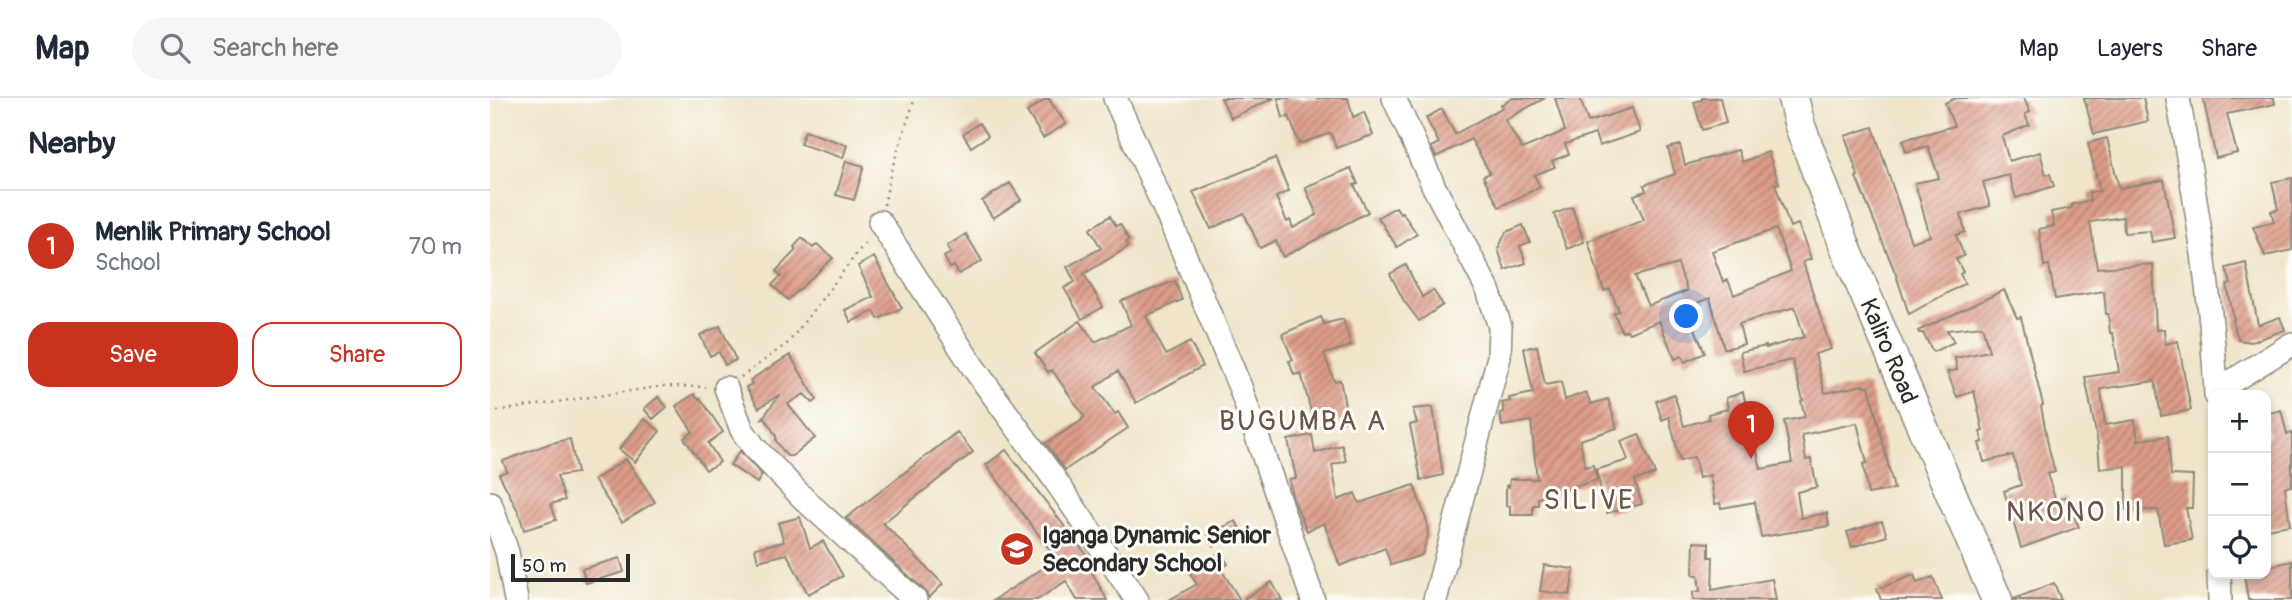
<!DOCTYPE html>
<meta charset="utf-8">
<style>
body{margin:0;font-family:Pangolin,sans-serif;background:#f6f6f7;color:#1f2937}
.controls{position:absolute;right:21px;bottom:21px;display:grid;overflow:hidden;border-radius:14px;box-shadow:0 4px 10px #0003}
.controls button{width:63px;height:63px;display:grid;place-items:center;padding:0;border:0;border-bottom:2px solid #e0e1e3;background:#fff;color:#1f2937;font:35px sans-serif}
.scale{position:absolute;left:21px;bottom:18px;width:119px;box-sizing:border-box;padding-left:7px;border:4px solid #2b2b2b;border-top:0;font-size:19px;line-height:24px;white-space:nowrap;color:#2b2b2b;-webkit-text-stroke:5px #fdfcf7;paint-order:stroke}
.you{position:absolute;left:1197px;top:219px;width:24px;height:24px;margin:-18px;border:5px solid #fff;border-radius:50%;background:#1a73e8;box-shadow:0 0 0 10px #1a73e833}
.badge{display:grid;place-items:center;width:46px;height:46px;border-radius:50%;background:#c8321e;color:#fff;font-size:23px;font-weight:700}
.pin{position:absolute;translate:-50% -58px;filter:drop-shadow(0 2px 4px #0008)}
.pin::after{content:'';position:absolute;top:37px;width:24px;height:21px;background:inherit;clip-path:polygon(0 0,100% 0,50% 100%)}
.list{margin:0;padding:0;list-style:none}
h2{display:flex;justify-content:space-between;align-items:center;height:91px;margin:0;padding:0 28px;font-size:30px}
h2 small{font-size:23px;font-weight:400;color:#747a83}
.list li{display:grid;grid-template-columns:46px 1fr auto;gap:21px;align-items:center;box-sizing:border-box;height:112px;padding:0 28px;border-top:2px solid #e0e1e3}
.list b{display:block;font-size:26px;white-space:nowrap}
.list p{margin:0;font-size:23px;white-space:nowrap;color:#747a83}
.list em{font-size:23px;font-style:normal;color:#747a83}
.actions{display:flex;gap:14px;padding:21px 28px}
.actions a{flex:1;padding:16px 0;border:2px solid #c8321e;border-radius:21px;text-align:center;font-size:24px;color:#c8321e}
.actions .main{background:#c8321e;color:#fff}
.icon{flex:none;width:38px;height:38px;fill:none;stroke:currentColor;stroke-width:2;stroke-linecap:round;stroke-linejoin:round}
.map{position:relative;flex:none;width:1802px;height:502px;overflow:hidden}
header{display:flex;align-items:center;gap:42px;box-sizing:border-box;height:98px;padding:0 35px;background:#fff;border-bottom:2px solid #e0e1e3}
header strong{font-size:33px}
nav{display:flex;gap:38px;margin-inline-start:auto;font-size:24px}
.search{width:490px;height:63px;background:#f6f6f7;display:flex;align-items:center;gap:18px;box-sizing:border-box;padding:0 24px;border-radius:38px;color:#747a83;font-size:26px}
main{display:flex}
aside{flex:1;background:#fff}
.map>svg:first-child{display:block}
</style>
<header>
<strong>Map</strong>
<div class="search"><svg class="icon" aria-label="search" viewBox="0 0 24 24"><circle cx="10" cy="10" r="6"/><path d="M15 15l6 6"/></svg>Search here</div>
<nav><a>Map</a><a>Layers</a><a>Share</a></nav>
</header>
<main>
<aside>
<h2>Nearby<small></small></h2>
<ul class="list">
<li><span class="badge">1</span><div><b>Menlik Primary School</b><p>School</p></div><em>70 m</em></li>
</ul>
<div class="actions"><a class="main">Save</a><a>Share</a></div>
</aside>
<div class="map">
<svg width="1802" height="502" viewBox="0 0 1802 502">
<defs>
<pattern id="building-hatch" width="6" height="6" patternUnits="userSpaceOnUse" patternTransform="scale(1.75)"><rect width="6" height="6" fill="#dd9c89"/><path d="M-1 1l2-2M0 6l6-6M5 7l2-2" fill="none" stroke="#b37f70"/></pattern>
</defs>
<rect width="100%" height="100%" fill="#fdfcf7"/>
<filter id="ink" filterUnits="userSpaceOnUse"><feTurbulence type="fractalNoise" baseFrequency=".0143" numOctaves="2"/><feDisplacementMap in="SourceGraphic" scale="14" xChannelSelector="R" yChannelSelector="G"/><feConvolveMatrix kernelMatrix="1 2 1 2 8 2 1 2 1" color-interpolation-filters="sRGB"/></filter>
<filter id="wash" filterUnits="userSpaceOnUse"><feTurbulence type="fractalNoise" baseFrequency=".00686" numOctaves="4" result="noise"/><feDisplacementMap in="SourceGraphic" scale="28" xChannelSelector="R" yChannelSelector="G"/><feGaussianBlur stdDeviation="1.57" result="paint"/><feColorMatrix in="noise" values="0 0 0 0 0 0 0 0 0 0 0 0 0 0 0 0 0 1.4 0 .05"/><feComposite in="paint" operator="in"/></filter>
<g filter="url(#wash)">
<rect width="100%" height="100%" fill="#f0e5ca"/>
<g id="blocks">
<path fill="url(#building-hatch)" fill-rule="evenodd" d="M558 0 576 26 553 40 537 14Z
M731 0H784L741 20Z
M788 0H858L863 19 874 14 883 37 846 50 841 35 809 46 799 18 793 20Z
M1023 0H1055L1015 22 1032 51 1075 33 1065 0H1090L1098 24 1142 10 1150 34 1109 48 1105 36 1075 46 1079 56 1062 63 1065 69 1044 77 1050 89 1009 109 993 78 1000 75 981 41 946 59 941 49 949 45 936 20 952 11 965 36 1013 9 1011 7Z
M1212 0H1230L1236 25 1212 32 1204 4 1212 2Z
M1466 0H1534L1540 14 1535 16 1539 27 1512 38 1519 63 1550 54 1556 77 1560 76 1564 88 1526 100 1519 77 1493 84 1500 108 1471 116 1475 134 1466 137 1474 158 1466 161 1473 174 1470 176 1475 185 1419 216 1405 174 1366 79 1368 78 1355 38 1383 29 1421 144 1440 138 1425 85 1449 80 1438 48 1416 54 1413 42 1464 28 1455 5Z
M1594 0H1653L1658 23 1604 36Z
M1713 0H1784L1785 6 1737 16 1747 55 1726 60Z
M489 25 498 38 481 49 473 36Z
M315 33 357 47 353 60 310 46Z
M1617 40 1629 90 1674 82 1685 140 1662 144 1660 133 1634 135 1633 119 1600 124 1607 170 1663 166 1666 232 1674 231 1675 246 1688 243 1701 312 1671 318 1665 283 1611 291 1615 327 1645 322 1648 342 1678 338 1681 377 1703 378 1702 410H1696L1702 442 1674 446 1668 412H1636V368L1610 371 1608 346 1595 279 1629 274 1623 235H1620L1618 216H1616L1614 193 1565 201 1559 167 1554 168 1549 131 1564 128 1561 114 1582 110V106L1600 103 1599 94 1610 93 1598 45Z
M1190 47 1195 67 1248 52 1252 64 1278 54 1289 85 1285 86 1300 129 1308 126 1321 161 1313 164 1341 251 1325 256 1335 295 1374 287V288H1379L1404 391 1378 396 1373 366 1377 365 1367 325 1312 337 1316 362 1321 361 1327 389 1307 394 1311 420 1337 415 1339 428 1271 439 1265 404 1231 410 1230 405 1225 406 1220 377 1209 380 1204 359 1190 363 1179 319 1172 322 1166 303 1184 296 1194 328 1219 321 1218 316 1238 311 1236 300 1253 294 1271 371 1302 365 1294 323 1315 319 1311 303 1313 302 1302 262 1254 273 1250 254 1276 248V250L1314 239 1305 209 1249 226 1254 246 1239 250H1234L1220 200 1196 209 1215 255 1195 264 1192 258 1185 261 1169 223 1139 235 1137 232 1132 234 1124 215 1129 213 1120 191 1114 193 1098 143 1154 122 1144 97 1156 93 1154 87 1185 76 1178 50ZM1286 131 1301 173 1244 197 1238 182 1233 184 1222 153ZM1188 166 1197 193 1158 208 1145 178Z
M785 60 799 93 786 99 797 124 800 122 803 130 827 117 815 89 861 70 868 86 864 87 878 114 793 159 786 143 770 150 754 115 721 131 703 94Z
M356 63 374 68 364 102 346 97Z
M1802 80V152L1775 158 1763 129 1784 124 1781 113 1788 111 1782 84Z
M520 85 531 102 503 120 492 103Z
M906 109 910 115 912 114 927 136 907 149 888 119Z
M1082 109 1094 144 1077 151 1064 116Z
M620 118 626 128 630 126 639 142 636 144 638 149 594 176 613 209 592 221 574 190 585 184 577 169 611 150 600 131Z
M1033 127 1040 144 1030 148 1036 165 1015 172 1008 151 1016 134Z
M476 136 492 163 469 176 464 168 460 170 454 159 461 155 457 148Z
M312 140 323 150 327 146 343 160 298 202 282 187 291 178 286 173 306 152 304 149Z
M384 159 412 210 388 221 384 213 361 224 355 212 383 199 368 168Z
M1756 165 1768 227 1790 219 1795 232 1761 244 1749 242 1742 223 1744 222 1737 187 1741 186 1736 170Z
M916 167 932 199 943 192 953 207 929 223 914 203 900 176Z
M685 183 692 202 656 218 676 257 700 244 713 268 646 305 628 273 605 289 625 316 628 314 638 330 575 372 556 345 591 323 594 318 562 272 558 274 545 255 590 223 605 244 641 227 631 203Z
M1514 192 1527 220 1531 219 1553 307 1551 308 1559 351 1565 374 1557 376 1566 403 1576 399 1589 429 1531 450 1514 393 1531 387 1523 357 1494 364 1489 345 1493 344 1490 334 1493 333 1484 293 1467 299 1457 274 1467 272 1465 260 1499 253 1492 228 1457 232 1464 244 1443 254 1433 235H1429L1428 233Z
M831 219 834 226 853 221 861 248 834 256 844 283 850 282 858 322 825 329 811 275 804 277 799 263 803 262 792 236Z
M230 228 246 262 235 267 229 254 220 258 210 237Z
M1047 248 1055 287 1071 284 1075 302 1096 294 1101 306 1118 301 1127 330 1090 342 1095 369 1103 367 1107 382 1048 400V407H1043V417H1020V408H1016V388L1019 389 1020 381H1047L1041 323 1012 328 1010 315 1014 314 1012 305 1020 303 1019 300 1043 295 1034 250Z
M300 257 327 302 323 305 314 296 298 306 325 340 302 358H297L286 343V338L275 320 272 321 290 296 269 310 256 289 262 286 260 282Z
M204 296 208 301 210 300 233 334 218 345 230 364 216 372 194 340 203 334 186 308Z
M168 299 177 309 163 321 154 311Z
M943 309 953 377 931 382 920 327 927 325 923 311Z
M1791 312 1797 336 1802 335V388L1795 389 1800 427 1776 431V340L1779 339 1776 316Z
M154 321 170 333 145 364 129 351Z
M467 334 483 354 393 425 453 486 439 500 434 492 356 420Z
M1149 336 1165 376 1145 382 1152 406 1117 415 1106 372 1138 362 1131 343Z
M822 337 825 355 852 347 856 363 842 367 848 402 865 395 869 405 924 387 937 424 938 437 932 457 901 467 895 450 850 468 834 425 817 433 802 398 799 381 806 380 798 342Z
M80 341 87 375 67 378 75 402 61 406 66 422 34 432 29 415 9 376 17 373 13 363 61 345Z
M516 352 602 464 598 467 617 502H587L576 483 547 502H504L567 461 496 367Z
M250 353 272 377 267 385 240 367Z
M136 361 165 404 132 424 104 382Z
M310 419 320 450 333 443 353 478 318 496 297 456 268 463 265 450 294 444 288 425Z
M746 423 751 434 724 448 718 436Z
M1392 423 1397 438 1362 449 1357 434Z
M1204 444 1219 445V459H1223L1222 492 1282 481 1286 502H1203V494L1210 493 1208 477H1203Z
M731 455 738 466 731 471 750 502H679L707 486 700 476Z
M130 460 134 474 96 485 92 471Z
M1802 463V502H1758L1754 476H1776V469Z
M1054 467 1084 471 1080 497 1050 493Z
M1424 477 1427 485 1443 479 1452 502H1391L1387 491Z
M782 484 792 502H752Z
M1564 485 1571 502H1524V501Z"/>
</g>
</g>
<g filter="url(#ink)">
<use href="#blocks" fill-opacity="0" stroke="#8e887a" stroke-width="2"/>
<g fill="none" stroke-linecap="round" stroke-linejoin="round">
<g stroke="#8e887a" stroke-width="26">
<path id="minor" d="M625 0 682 127 750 289 823 502
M904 0 944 89 998 192 1010 229 1009 259 945 502
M1688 0C1705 98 1722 198 1726 297
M390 124 483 269 563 379 647 502
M236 290 252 332 264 349 316 403 425 502
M1726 293 1802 246
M0 405 17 454 26 502
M1729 476 1730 502"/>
</g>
<g stroke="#8e887a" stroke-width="33">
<path id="major" d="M1303 0 1310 28 1358 156 1507 502"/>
</g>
<path stroke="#8e887a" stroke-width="2.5" stroke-dasharray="2 5" stroke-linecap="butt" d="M394 107 401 73 425 0
M251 279 298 245 378 141
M0 314 174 288 216 289"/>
<use href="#minor" stroke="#fff" stroke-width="23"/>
<use href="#major" stroke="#fff" stroke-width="30"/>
</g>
</g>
<defs>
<g id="school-disc" transform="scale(1.75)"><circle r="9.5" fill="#c8321e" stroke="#fdfcf7"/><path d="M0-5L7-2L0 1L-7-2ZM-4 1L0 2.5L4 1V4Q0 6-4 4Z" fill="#fff"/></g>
</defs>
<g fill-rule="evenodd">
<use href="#school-disc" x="527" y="451"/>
</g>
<g text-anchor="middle" stroke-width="6" stroke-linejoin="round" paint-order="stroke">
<g font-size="24" fill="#2b2b2b" stroke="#fdfcf7">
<text transform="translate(1399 253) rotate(67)" y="8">Kaliro Road</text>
</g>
<g font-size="24" font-weight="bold" fill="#2b2b2b" stroke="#fdfcf7" text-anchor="start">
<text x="552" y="445">Iganga Dynamic Senior<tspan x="552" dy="28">Secondary School</tspan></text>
</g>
<g font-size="28" letter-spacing="2" fill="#69534c" stroke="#fdfcf7">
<text x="813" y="332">BUGUMBA A</text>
<text x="1099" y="411">SILIVE</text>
<text x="1585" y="423">NKONO III</text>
</g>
</g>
</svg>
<div class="controls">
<button>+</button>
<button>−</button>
<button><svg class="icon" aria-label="locate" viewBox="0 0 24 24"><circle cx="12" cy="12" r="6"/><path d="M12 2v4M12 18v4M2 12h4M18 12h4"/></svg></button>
</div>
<div class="scale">50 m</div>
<div class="you"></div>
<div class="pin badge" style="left:1261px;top:361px">1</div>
</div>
</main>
